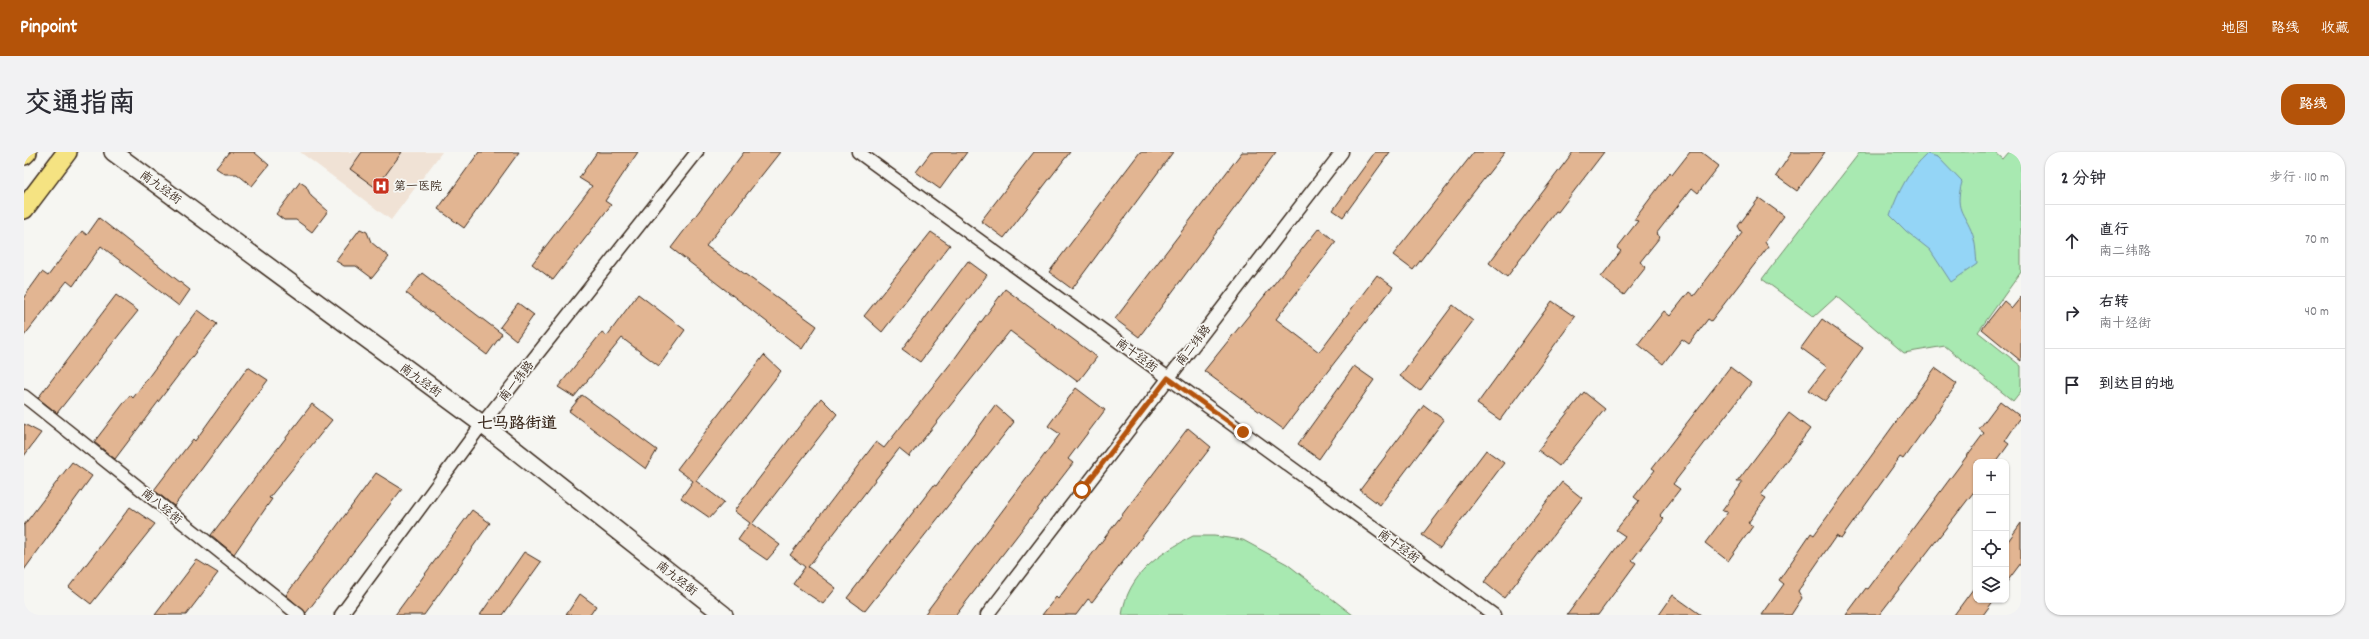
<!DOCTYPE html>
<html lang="zh">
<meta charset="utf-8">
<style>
body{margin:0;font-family:Dekko,"LXGW WenKai TC",sans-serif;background:#f2f2f3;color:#2b2b33}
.controls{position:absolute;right:12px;bottom:12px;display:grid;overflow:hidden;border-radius:8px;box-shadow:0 1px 3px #0004}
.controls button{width:36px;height:36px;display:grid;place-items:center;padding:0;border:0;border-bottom:1px solid #e1e1e2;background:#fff;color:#2b2b33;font:20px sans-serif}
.stop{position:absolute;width:12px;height:12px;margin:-9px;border:3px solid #b45309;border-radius:50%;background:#fff}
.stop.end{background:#b45309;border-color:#fff;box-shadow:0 1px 4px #0008}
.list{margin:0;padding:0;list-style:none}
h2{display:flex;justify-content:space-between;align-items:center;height:52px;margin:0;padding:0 16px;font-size:17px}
h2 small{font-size:13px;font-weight:400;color:#7c7c81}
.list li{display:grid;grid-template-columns:26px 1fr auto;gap:12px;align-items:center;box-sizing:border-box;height:72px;padding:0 16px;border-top:1px solid #e1e1e2}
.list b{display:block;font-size:15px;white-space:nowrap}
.list p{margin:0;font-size:13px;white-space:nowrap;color:#7c7c81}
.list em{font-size:13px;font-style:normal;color:#7c7c81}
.icon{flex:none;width:22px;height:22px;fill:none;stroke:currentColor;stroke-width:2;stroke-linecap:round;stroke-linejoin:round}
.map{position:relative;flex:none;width:1997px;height:463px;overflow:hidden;border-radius:16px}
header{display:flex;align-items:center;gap:24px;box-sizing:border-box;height:56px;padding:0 20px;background:#b45309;color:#fff}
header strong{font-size:19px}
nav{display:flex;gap:22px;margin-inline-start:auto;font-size:14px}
.intro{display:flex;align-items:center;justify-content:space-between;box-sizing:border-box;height:96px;padding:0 24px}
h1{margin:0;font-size:28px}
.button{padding:10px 18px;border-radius:16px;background:#b45309;color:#fff;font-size:14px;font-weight:700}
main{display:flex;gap:24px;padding:0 24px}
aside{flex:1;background:#fff;border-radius:16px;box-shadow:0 1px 3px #0004}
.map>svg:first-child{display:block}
</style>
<header>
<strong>Pinpoint</strong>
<nav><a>地图</a><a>路线</a><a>收藏</a></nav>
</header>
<div class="intro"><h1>交通指南</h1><a class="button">路线</a></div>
<main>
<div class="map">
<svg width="1997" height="463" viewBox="0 0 1997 463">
<rect width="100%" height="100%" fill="#f6f6f2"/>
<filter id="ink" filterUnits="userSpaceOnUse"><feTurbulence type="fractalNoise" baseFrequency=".025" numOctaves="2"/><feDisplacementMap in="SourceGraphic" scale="8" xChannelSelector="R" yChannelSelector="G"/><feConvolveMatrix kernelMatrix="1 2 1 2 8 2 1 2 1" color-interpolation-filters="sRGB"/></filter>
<g filter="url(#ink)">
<path fill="#f0e2d5" d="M276 0H418L367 68Z"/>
<path fill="#a8e9b1" stroke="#728a68" d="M1836 0H1971L1979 7 1985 0H1997V120L1954 180 1997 214V239L1989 249 1921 194 1880 201 1813 144 1790 165 1738 127Z
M1169 384H1190L1219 388 1263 412 1329 463H1098C1104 422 1135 402 1169 384Z"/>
<path fill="#94d5f6" stroke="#7091a0" d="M1903 2 1914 5 1938 30C1929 62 1943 61 1950 87 1952 95 1952 104 1953 112L1927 130 1906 98 1882 79 1866 63C1874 40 1885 18 1903 2Z"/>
<path fill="#e2b592" stroke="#3b2a1e" d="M205 0H230L245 13 228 34 213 22H201L192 16Z
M338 0H378L352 36 326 17Z
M455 0H495L440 76 414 57Z
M573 0H614L581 49 587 53 529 128 508 112 568 34 555 26Z
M720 0H756L682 94 793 174 778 197 647 96Z
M907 0H943L916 37 892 20Z
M1010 0H1046L980 86 957 69Z
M1116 0H1149L1048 137 1025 120Z
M1218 0H1252L1115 185 1091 167Z
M1351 0H1366L1319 65 1309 58Z
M1450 0H1481L1389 118 1369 103Z
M1549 0H1580L1534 60 1532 59 1483 125 1465 111Z
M1666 0H1677L1695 14 1674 41 1668 36 1632 82 1636 85 1616 110 1622 115 1600 143 1577 125 1597 99 1593 96 1614 69 1610 68 1646 20 1648 23Z
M1768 0H1801L1773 39 1752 24Z
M276 30 282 34 287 44 304 59 288 80 272 68H260L252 62Z
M1735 46 1760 64 1741 90 1744 95 1687 169 1684 167 1665 192 1658 187 1639 212 1614 192 1640 159 1646 164 1665 140 1670 144 1718 81 1714 74Z
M75 66 166 138 155 154 77 94 49 134 43 129 0 184V145L18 120 24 124 58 79 63 83Z
M1295 76 1312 90 1252 167 1295 200 1353 123 1369 135 1259 277 1180 219Z
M336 77 343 80 347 90 365 105 348 126 332 114H320L312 109Z
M907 80 926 93 858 180 840 164Z
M944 109 963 123 896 210 878 197Z
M398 121 478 182 463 203 382 141Z
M981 137 1073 205 1054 230 986 179 885 305 875 297 784 415 812 436 799 452 769 432 781 415 766 403 852 290 860 296 931 206Z
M614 142 661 178 635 214 598 186 550 245 534 235 578 180 583 184Z
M92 143 114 159 33 261 14 246Z
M1997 145V209L1958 177 1980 149 1988 156Z
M1528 149 1551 165 1476 268 1453 252Z
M494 151 510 163 492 188 476 175Z
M1429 153 1449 169 1396 239 1376 224Z
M174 158 193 172 91 307 70 290 106 243 109 246Z
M1798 167 1839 196 1801 249 1785 238 1803 215 1777 196Z
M740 203 757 219 672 329 700 350 686 366 657 346 669 329 653 317Z
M1330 214 1350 228 1295 307 1274 292Z
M224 215 244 228 150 354 130 338 169 287 171 289Z
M1706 215 1727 231 1649 332 1656 337 1636 363 1640 367 1608 408 1612 411 1574 463H1543L1601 384 1592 378 1615 349 1610 345 1631 318 1628 316Z
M1911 216 1933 232 1879 307 1876 305 1817 387 1812 384 1774 439 1778 446 1767 463H1738L1760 432 1755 428 1787 381 1790 383Z
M1052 236 1081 258 1044 307 1049 311 932 463H900L1036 282 1024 274Z
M1560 240 1581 257 1535 314 1514 298Z
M558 243 633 298 622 317 545 259Z
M797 246 813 262 728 372 756 393 743 408 714 388 726 371 710 359Z
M1976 249 1997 265 1981 289 1985 292 1972 310H1952V337L1855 463H1822L1842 436 1844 437 1960 281 1955 277Z
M288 252 308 268 245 346 248 347 210 402 187 383Z
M971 253 990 270 841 459 823 446 910 333 912 334Z
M1400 253 1420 268 1356 353 1336 338Z
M1765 261 1786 277 1737 343 1742 346 1724 371 1729 374 1704 409 1681 391 1704 360 1698 359 1719 330H1713Z
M0 272 17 281 0 304Z
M1164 276 1187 295 1068 450 1064 447 1052 463H1018L1032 445 1034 447Z
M1462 298 1480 311 1416 396 1398 383Z
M48 310 68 324 0 418V373Z
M352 321 378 337 282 461 262 443Z
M1538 330 1558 346 1480 446 1460 430Z
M106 355 131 372 67 452 45 435Z
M448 358 466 371 400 463H371Z
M1997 371V411L1982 431V392Z
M500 400 517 410 479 463H456Z
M173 408 194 421 162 463H131Z
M1952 433V448H1970L1959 463H1930Z
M556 442 572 454 566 463H542Z
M1649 443 1677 463H1635Z"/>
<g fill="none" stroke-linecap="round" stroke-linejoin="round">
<g stroke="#3b2a1e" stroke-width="15">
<path id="minor" d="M834 0 1470 463
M0 244 275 463
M317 463 458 272 673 0
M963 463 1318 0"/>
</g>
<g stroke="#3b2a1e" stroke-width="20">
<path id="secondary" d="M89 0 458 272 700 463"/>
</g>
<g stroke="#3b2a1e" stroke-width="22">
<path id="primary" d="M0 3 3 0
M0 57 43 0"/>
</g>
<use href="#minor" stroke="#f6f6f2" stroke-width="12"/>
<use href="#secondary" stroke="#f6f6f2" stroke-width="17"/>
<use href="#primary" stroke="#f5e382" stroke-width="19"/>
</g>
</g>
<g fill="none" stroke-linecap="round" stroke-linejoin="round" filter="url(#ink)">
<path stroke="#b45309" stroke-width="5" d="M1058 338 1144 226 1219 280"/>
</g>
<defs>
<g id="hospital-square" transform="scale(0.9)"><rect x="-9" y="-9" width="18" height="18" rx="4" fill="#c8321e" stroke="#f6f6f2"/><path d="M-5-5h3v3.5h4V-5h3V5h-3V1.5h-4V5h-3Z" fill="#fff"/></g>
</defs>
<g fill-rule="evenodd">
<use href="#hospital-square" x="357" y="34"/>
</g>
<g text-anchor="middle" stroke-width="3.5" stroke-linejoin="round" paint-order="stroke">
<g font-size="12" fill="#3b2a1e" stroke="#f6f6f2" text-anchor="start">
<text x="370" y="38">第一医院</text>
</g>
<g font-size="12" fill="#3b2a1e" stroke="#f6f6f2">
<text transform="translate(137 35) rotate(36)" y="4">南九经街</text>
<text transform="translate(1169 193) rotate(-52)" y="4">南二纬路</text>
<text transform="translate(1113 203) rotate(36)" y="4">南十经街</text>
<text transform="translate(397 228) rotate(36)" y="4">南九经街</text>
<text transform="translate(492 229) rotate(-52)" y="4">南一纬路</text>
<text transform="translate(138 354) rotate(39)" y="4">南八经街</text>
<text transform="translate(1375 394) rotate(36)" y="4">南十经街</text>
<text transform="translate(653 426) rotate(38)" y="4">南九经街</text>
</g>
<g font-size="16" font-weight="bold" fill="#3b2a1e" stroke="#f6f6f2">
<text x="493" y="276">七马路街道</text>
</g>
</g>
</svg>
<div class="controls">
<button>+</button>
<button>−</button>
<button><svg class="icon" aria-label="locate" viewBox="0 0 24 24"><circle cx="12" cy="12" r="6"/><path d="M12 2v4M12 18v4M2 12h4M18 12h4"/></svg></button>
<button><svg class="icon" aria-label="layers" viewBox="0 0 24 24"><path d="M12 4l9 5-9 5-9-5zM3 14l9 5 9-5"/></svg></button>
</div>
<div class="stop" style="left:1058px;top:338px"></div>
<div class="stop end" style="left:1219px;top:280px"></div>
</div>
<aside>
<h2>2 分钟<small>步行 · 110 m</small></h2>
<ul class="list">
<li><svg class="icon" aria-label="ahead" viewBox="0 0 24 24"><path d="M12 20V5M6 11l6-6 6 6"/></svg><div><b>直行</b><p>南二纬路</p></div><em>70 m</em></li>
<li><svg class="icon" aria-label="right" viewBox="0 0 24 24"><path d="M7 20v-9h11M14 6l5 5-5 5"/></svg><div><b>右转</b><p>南十经街</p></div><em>40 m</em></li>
<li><svg class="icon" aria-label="arrive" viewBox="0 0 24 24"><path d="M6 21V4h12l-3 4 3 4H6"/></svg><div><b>到达目的地</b></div></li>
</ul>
</aside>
</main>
